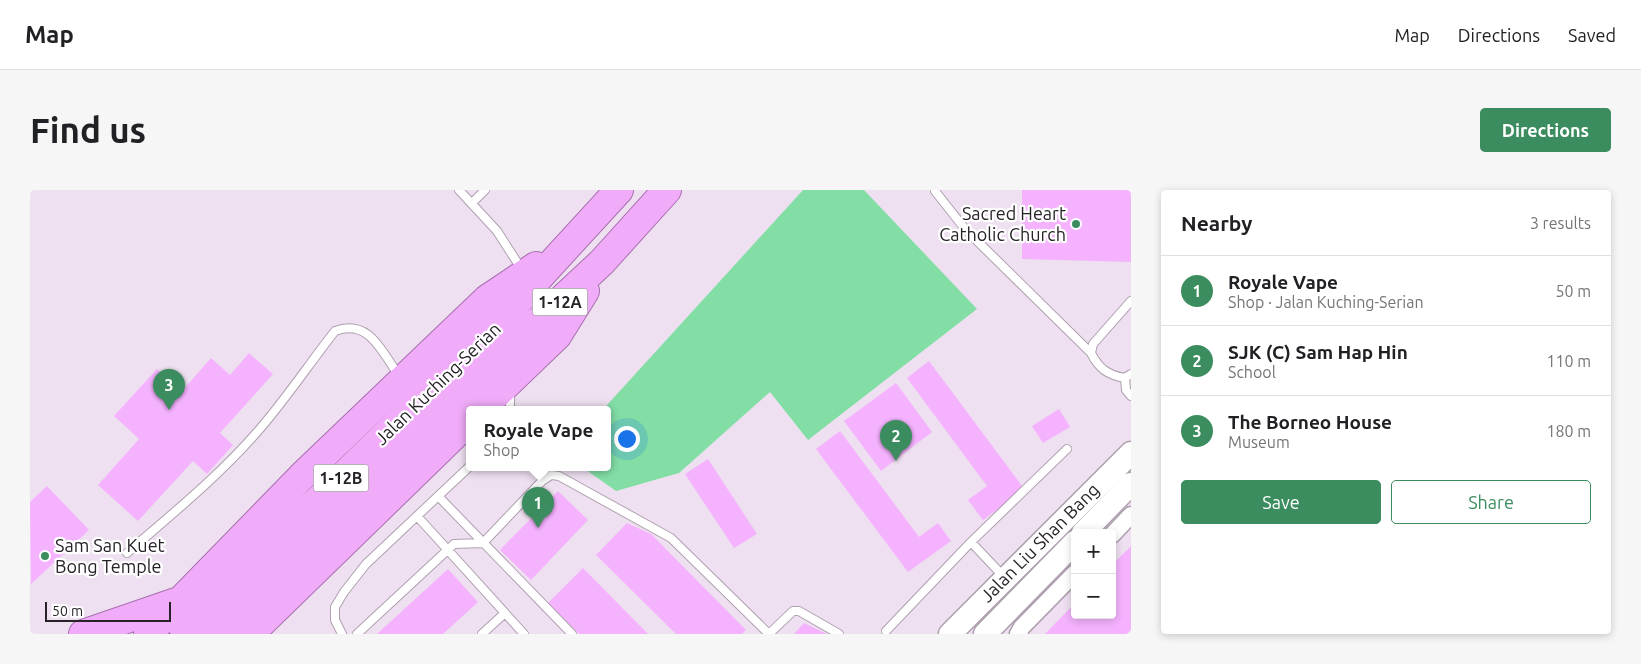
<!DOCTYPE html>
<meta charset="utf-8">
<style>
body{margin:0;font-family:Ubuntu,sans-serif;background:#f6f6f6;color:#202124}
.controls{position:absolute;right:15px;bottom:15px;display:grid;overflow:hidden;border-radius:5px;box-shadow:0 2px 8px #0003}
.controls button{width:45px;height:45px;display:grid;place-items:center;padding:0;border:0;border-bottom:1px solid #e0e0e0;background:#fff;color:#202124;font:25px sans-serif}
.scale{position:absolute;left:15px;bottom:12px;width:126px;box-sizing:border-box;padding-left:5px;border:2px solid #272228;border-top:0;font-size:14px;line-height:18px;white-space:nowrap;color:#272228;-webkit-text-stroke:4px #fff;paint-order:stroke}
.you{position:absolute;left:596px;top:248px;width:18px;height:18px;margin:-12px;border:4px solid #fff;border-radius:50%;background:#1a73e8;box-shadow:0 0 0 8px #1a73e833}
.badge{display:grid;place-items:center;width:32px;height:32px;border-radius:50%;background:#3b8d5f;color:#fff;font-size:16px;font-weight:700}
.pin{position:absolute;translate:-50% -41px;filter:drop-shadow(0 1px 2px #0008)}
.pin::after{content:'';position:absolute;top:26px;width:18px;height:15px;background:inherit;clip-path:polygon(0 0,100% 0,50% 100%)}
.popup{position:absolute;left:436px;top:216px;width:145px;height:65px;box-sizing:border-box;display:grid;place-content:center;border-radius:5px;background:#fff;filter:drop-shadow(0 1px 4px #0005);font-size:16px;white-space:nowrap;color:#757577}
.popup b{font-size:19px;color:#202124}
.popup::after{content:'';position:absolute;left:50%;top:100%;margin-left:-10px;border:10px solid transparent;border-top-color:#fff}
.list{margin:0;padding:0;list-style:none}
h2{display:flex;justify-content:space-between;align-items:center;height:65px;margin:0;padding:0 20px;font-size:21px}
h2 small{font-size:16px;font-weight:400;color:#757577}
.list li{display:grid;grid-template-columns:32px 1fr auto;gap:15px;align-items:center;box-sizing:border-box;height:70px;padding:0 20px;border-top:1px solid #e0e0e0}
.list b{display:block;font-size:19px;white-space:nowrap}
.list p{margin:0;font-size:16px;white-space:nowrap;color:#757577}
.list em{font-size:16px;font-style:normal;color:#757577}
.actions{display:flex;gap:10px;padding:15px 20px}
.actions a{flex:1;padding:11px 0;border:1px solid #3b8d5f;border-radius:5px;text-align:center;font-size:18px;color:#3b8d5f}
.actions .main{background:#3b8d5f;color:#fff}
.map{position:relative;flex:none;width:1101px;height:444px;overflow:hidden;border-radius:5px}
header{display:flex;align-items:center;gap:30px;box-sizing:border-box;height:70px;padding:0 25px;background:#fff;border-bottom:1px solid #e0e0e0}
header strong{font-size:24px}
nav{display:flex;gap:28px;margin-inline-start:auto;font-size:18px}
.intro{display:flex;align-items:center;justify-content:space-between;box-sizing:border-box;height:120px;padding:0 30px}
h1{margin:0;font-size:35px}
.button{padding:12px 22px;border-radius:5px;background:#3b8d5f;color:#fff;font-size:18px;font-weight:700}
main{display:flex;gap:30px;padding:0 30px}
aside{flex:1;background:#fff;border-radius:5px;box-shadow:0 2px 8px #0003}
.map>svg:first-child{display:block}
</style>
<header>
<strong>Map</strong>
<nav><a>Map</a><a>Directions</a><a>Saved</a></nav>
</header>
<div class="intro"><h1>Find us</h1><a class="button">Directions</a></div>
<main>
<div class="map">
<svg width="1101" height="444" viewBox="0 0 1101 444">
<rect width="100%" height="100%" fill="#eee0f0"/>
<path fill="#83dea6" d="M773 0H834L947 119 778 250 740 202 649 283 586 301 552 277H577V219H574L577 215Z"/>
<path fill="#f5b2fe" d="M992 0H1101V72L992 69Z
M219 163 243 184 190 243 203 255 177 284 163 271 108 331 68 295 109 249 84 226 127 179 152 201 181 168 200 185Z
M899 171 995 300 953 330 938 310 957 296 877 188Z
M866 193 902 242 851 281 814 231Z
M1029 219 1040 237 1013 253 1002 236Z
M810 241 889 347 908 333 921 351 878 382 786 259Z
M678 269 727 344 704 358 655 284Z
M17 296 59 340 1 394 0 312Z
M528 301 558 330 501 390 470 360Z
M597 333 621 344 716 440 712 444H646L566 365Z
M1101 356V440L1097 444H1015L1045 413V425H1082V375Z
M553 378 618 444H549L518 413Z
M418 379 448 412 413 444H347Z
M774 433 797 444H764Z"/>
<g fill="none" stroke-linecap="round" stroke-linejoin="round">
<g stroke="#aea0af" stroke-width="10">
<path id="service" d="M429 0 467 41 492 80
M905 1 935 39 1061 163
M442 13 455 0
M1101 111 1063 154 1061 163C1069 179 1078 185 1095 188L1101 184
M1095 188 1096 200 1101 206
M480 219V201
M408 306 542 444
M387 326 494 444
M453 353 512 291 521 285 529 286 641 348 739 444
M97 363C142 324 189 286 228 241 256 209 279 174 305 141 340 128 352 163 370 187
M974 387 941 352 1037 259
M856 441 941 352
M312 444 305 430V417L314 402 336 374 439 277
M327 444 424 354 453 353
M452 444 475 423
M739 444 763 421H769L809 444"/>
</g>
<g stroke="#aea0af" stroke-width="19">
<path id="minor" d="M1082 345 1101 325
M988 444 992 437 1045 383"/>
</g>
<g stroke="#aea0af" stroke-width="25">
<path id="secondary" d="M1053 343 1101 294
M920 444 1101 263
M955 444 1045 352"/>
</g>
<g stroke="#a76faf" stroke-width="30">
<path id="trunk" d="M451 219 527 146 555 101
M53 444 146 412
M118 444 276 282 457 109 506 76
M154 444 186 409 470 134 501 96 589 0
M187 444 487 151 572 72 637 0
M220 444 439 231"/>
</g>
<use href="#service" stroke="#fff" stroke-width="8"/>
<use href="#minor" stroke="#fff" stroke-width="16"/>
<use href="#secondary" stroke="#fff" stroke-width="22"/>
<use href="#trunk" stroke="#f0acf8" stroke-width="28"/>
</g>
<g fill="#3b8d5f" stroke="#fff" stroke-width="2">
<circle cx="1046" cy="34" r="5"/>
<circle cx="15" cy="366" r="5"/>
</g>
<g text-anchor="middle" stroke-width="4.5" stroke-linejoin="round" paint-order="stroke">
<g fill="#fff" stroke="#686468" stroke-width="1">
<rect x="502.5" y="98.5" width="55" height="27" rx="4"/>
<rect x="283.5" y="274.5" width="55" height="27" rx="4"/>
</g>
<g font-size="16" font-weight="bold" fill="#272228">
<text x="530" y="118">1-12A</text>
<text x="311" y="294">1-12B</text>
</g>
<g font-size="18" fill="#272228" stroke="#fff" text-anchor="end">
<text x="1036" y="30">Sacred Heart<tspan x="1036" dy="21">Catholic Church</tspan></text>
<text x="25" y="362" text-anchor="start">Sam San Kuet<tspan x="25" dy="21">Bong Temple</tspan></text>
</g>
<g font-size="18" fill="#272228" stroke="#fff">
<text transform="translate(408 194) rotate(-44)" y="6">Jalan Kuching-Serian</text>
<text transform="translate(1010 353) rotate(-45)" y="6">Jalan Liu Shan Bang</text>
</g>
</g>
</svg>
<div class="controls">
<button>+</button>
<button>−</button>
</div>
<div class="scale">50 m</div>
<div class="you"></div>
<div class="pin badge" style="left:508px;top:338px">1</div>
<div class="popup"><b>Royale Vape</b>Shop</div>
<div class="pin badge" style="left:866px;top:271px">2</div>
<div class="pin badge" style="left:139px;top:220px">3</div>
</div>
<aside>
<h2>Nearby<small>3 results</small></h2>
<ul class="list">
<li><span class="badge">1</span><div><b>Royale Vape</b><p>Shop · Jalan Kuching-Serian</p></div><em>50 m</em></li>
<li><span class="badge">2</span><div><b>SJK (C) Sam Hap Hin</b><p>School</p></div><em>110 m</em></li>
<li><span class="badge">3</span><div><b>The Borneo House</b><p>Museum</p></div><em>180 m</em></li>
</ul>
<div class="actions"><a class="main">Save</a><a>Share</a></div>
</aside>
</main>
